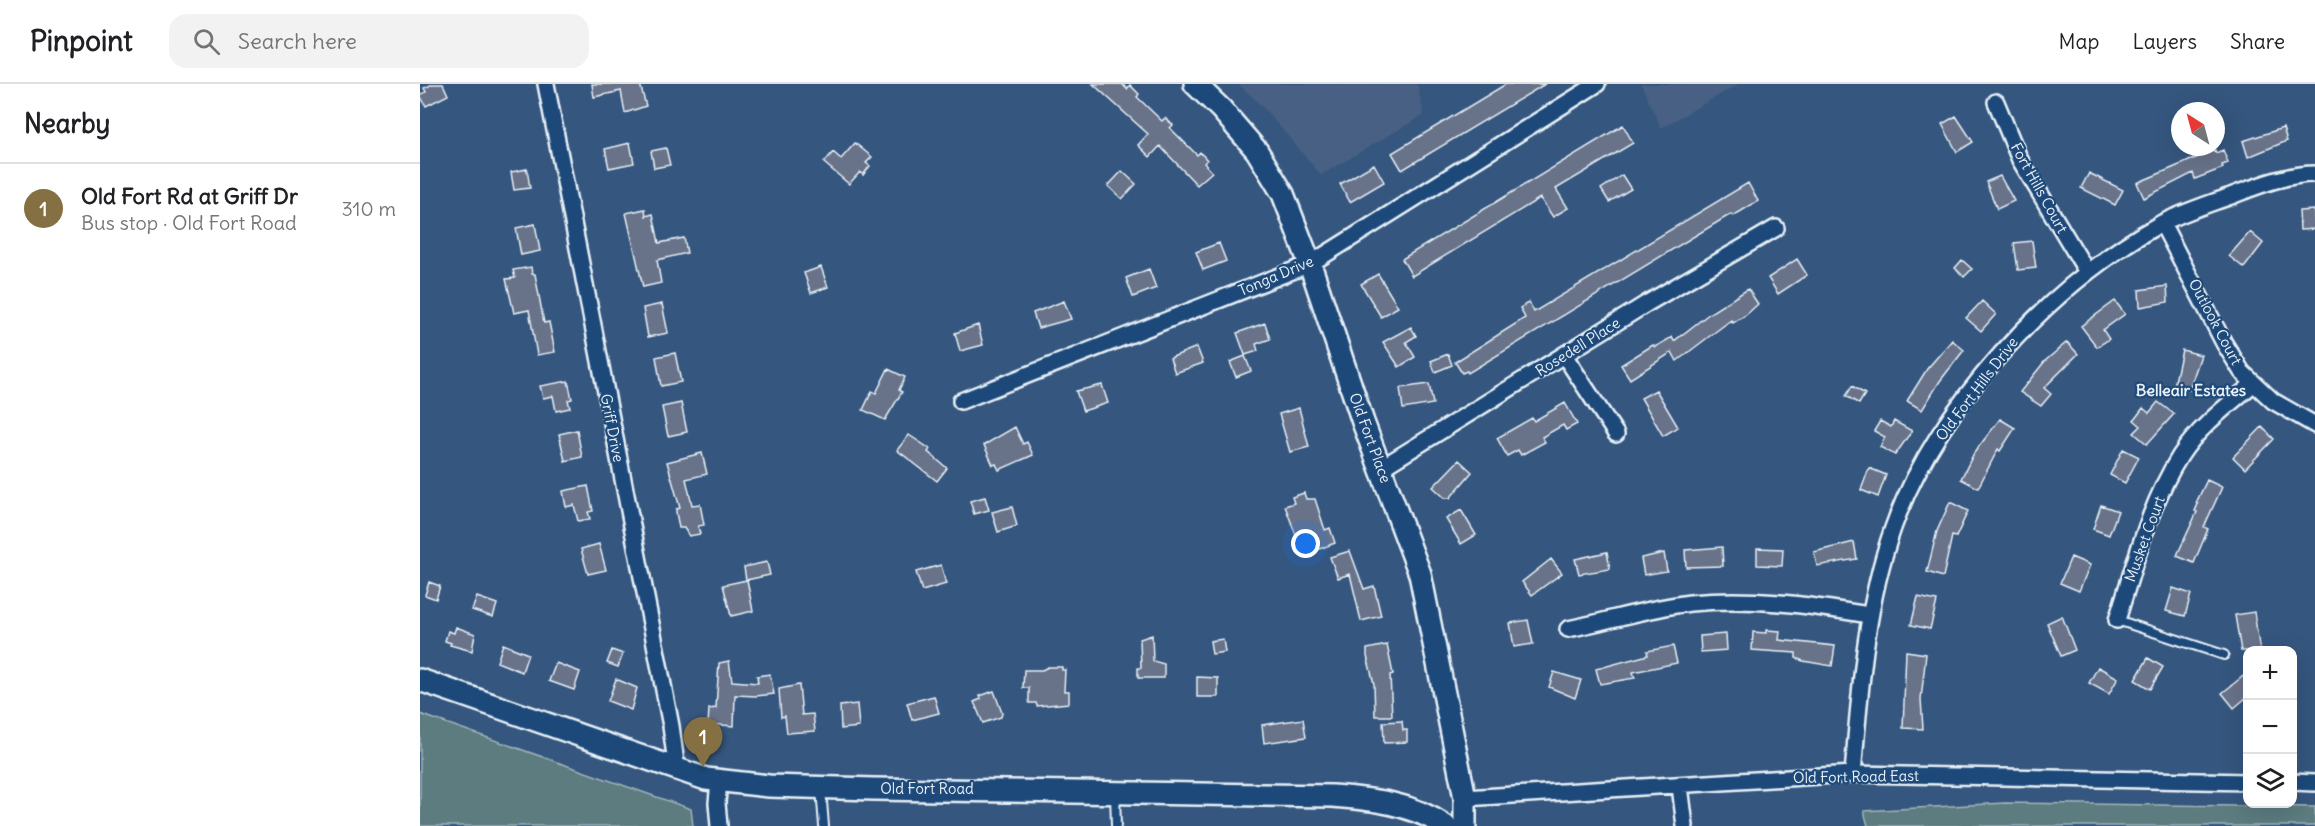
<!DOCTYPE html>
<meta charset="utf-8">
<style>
body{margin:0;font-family:Delius,sans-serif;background:#f2f2f2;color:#202124}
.controls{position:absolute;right:18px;bottom:18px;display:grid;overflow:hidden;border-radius:12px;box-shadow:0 6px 24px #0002}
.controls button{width:54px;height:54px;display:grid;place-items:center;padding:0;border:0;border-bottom:2px solid #e0e0e0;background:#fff;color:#202124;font:30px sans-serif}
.compass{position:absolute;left:1751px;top:18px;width:54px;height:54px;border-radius:50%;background:#fff;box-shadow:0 6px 24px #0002;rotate:324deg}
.you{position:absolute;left:886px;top:460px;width:21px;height:21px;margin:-15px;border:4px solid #fff;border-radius:50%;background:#1a73e8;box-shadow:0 0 0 9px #1a73e833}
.badge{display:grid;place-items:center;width:39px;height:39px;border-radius:50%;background:#847042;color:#fff;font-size:20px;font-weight:700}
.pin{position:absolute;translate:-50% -50px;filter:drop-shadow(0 2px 3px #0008)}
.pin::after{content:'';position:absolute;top:32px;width:21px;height:18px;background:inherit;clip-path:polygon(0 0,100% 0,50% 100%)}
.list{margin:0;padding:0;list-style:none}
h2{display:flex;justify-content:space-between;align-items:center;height:78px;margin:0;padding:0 24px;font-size:26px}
h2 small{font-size:20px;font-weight:400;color:#757577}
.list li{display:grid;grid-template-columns:39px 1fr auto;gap:18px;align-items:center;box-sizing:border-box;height:90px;padding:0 24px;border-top:2px solid #e0e0e0}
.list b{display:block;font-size:22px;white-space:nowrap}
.list p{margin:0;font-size:20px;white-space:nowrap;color:#757577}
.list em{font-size:20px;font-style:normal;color:#757577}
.icon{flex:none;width:33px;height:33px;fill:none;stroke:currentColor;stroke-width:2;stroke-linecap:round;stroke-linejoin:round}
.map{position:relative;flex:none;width:1895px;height:742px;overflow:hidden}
header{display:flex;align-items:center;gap:36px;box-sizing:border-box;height:84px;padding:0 30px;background:#fff;border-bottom:2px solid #e0e0e0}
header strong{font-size:28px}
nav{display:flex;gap:33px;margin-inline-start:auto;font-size:21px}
.search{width:420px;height:54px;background:#f2f2f2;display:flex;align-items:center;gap:15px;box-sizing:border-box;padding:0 21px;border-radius:18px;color:#757577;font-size:22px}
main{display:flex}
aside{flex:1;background:#fff}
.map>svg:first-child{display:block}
</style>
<header>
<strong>Pinpoint</strong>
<div class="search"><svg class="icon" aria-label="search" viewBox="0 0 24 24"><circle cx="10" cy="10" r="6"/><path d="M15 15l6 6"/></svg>Search here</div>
<nav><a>Map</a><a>Layers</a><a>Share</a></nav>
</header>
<main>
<aside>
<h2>Nearby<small></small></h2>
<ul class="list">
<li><span class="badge">1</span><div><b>Old Fort Rd at Griff Dr</b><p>Bus stop · Old Fort Road</p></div><em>310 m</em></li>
</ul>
</aside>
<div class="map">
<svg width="1895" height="742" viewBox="0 0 1895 742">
<rect width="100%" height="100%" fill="#35567e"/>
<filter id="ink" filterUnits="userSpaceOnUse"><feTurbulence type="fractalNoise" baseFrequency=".0167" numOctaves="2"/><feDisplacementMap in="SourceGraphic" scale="12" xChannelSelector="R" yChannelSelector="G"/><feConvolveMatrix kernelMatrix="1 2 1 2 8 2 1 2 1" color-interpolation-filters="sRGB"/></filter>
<g filter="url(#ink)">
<path fill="#476183" d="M818 0H997L1004 31 901 91 841 21Z
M1221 0H1319L1241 44Z"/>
<path fill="#5b7b80" stroke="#a2b6bc" stroke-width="1.5" d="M0 630 271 725 273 742H0Z
M1585 719 1895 723V742H1448L1444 727Z"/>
<path fill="#687289" stroke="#e8f1f8" stroke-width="1.5" d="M13 0H23L28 11 6 22 0 11 6 8 4 4Z
M172 0H220L226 22 205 29 201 7 174 13Z
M673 0H702L707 5 710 1 719 10 717 13 742 37 745 34 753 41 750 44 777 71 780 68 787 76 784 79 792 88 777 101 740 62 730 73 718 61 728 50Z
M1086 0H1125L982 86 972 69Z
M1536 32 1553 58 1537 68 1522 40Z
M1203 41 1213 59 1136 105 1148 124 1133 133 1120 114 992 192 982 175Z
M1863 44 1867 57 1828 73 1823 57Z
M210 59 214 79 189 84 185 65Z
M435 59 452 73 446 79 450 82 443 91 440 88 429 100 404 79 413 68 421 75Z
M246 64 250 81 234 84 231 67Z
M1795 66 1796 69 1803 66 1808 79 1802 81 1803 84 1775 95 1773 89 1724 114 1717 99Z
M954 80 964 98 930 118 920 100Z
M107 85 110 104 94 106 91 88Z
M702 87 716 100 702 115 688 102Z
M1669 89 1703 106 1695 121 1661 104Z
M1202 91 1211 105 1189 118 1181 105Z
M1580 92 1594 117 1577 125 1566 98Z
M1328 99 1338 117 1313 132 1311 130 1048 289 1047 287 1042 289 1035 278 1105 234 1100 224 1109 218 1114 228Z
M225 125 226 132 233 130 239 159 264 154 267 169 237 176 241 199 223 203 206 129Z
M1879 127 1894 126 1895 145 1880 146Z
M115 140 120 167 101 171 96 144Z
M1830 148 1843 159 1824 184 1809 172Z
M1612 157 1616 184 1598 186 1594 159Z
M799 159 806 177 783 186 776 168Z
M1377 175 1387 191 1358 210 1348 194Z
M1542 176 1552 185 1544 193 1535 184Z
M111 183 112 190H115L124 239 129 238 135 268 117 271 109 226 94 229 86 195 95 194 93 186Z
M401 183 408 203 391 209 384 189Z
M729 185 736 204 713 213 706 194Z
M958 190 978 223 961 233 941 200Z
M1747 202 1748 218 1720 223 1719 206Z
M1328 205 1338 220 1326 231 1313 239 1311 236 1257 277 1252 268 1210 295 1201 281 1233 261 1235 263 1252 253 1254 257 1290 229Z
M644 217 651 235 618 244 613 229Z
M1562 217 1576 230 1561 247 1546 234Z
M1695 217 1705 230 1683 246 1689 255 1677 263 1661 242Z
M242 220 248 249 228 253 223 224Z
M845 239 850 255 836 260 838 267 825 271 817 249Z
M558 241 563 261 540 267 535 249Z
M991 243 996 252 986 258 995 273 979 283 963 258Z
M1532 256 1544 266 1520 297 1502 326 1487 317 1507 285Z
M1647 258 1658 270 1624 304 1631 310 1621 322 1600 308 1625 277Z
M777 263 783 279 755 289 750 274Z
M1762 266 1781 271 1769 306 1754 302Z
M255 269 261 298 241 302 236 273Z
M1028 270 1032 281 1015 288 1011 277Z
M825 272 831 287 816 293 810 278Z
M468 285 485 293 479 306 482 308 465 336 443 326 452 307 456 309Z
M148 297 152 315 148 316 150 324 136 327 133 312 123 314 120 302Z
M1009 300 1013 320 983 325 980 304Z
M682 301 688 319 663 327 656 307Z
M1432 302 1445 310 1439 320 1426 312Z
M1236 306 1258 343 1243 352 1221 314Z
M1738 318 1754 330 1727 360 1714 349 1721 342 1714 336 1723 324 1729 329Z
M261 319 267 348 248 352 242 323Z
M1145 319 1157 340 1146 346 1143 341 1122 353 1125 358 1101 371 1098 366 1087 372 1077 354 1112 334 1114 337Z
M879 324 889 363 870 368 859 330Z
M1580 335 1595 344 1580 367 1578 365 1558 404 1541 395 1554 369Z
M1460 337 1471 343 1474 337 1492 347 1475 371 1460 363 1465 353 1454 347Z
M595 343 603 360 607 358 613 371 579 386 576 380 573 381 564 361Z
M1842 343 1854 355 1825 385 1813 373Z
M157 346 162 373 145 377 139 350Z
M489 351 510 365 508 368 527 384 517 397 477 366Z
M1703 365 1719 373 1705 399 1690 391Z
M282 369 287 390 266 395 272 421 280 420 284 441 278 442 280 450 269 452 264 444H259L256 428V425L260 424 247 378Z
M1039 376 1052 388 1030 414H1025L1013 403Z
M1449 384 1466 391 1458 413 1441 406Z
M1787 396 1802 403 1784 443 1788 445 1774 479 1757 472 1758 469 1777 428 1775 427 1778 420 1776 419Z
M168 402 173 427 168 428 170 435 158 437 154 421 146 423 143 407Z
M884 409 886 415H895L905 446 910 444 915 459 894 467 890 455 879 459 865 422 874 419 872 413Z
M565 413 569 426 554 430 550 417Z
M1530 418 1548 427 1536 453 1532 452 1523 493 1507 488 1517 447Z
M1681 421 1698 427 1689 451 1673 445Z
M592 423 597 442 578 448 572 428Z
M1041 426 1056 451 1041 460 1026 435Z
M1434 458 1437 475 1397 482 1394 468Z
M179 460 186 486 168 490 161 465Z
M1302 463 1303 482 1266 483 1265 466Z
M1337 464 1363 465 1362 482 1337 481Z
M930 467 944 505 954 502 961 532 941 537 930 490 918 494 910 473Z
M1187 468 1190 485 1159 490 1155 475Z
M1244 469 1247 487 1224 491 1221 474Z
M1651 473 1670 481 1659 507 1640 499Z
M1131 475 1142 489 1112 511 1102 498Z
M347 478 350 491 326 496 324 483Z
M521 481 526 500 502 507 496 488Z
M327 496 333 527 311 532 303 501Z
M9 498 20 502 16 515 5 511Z
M1753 504 1771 510 1765 532 1746 527Z
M57 513 77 520 73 533 52 526Z
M1498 513 1517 517 1510 545 1491 541Z
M1834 528 1840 567H1821L1815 531Z
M1642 532 1655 566 1641 572 1627 539Z
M1108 536 1113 560 1094 563 1090 539Z
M36 543 55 550 52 567 30 561 31 559 25 557 28 547 34 549Z
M1346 546 1360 547 1359 556 1415 562 1412 582 1383 577 1376 574V569L1332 566 1333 548 1346 549Z
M1306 550 1307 566 1281 568 1280 552Z
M732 551 733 577 744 580V594H718V584H721L720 555Z
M803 555 805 568 792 570 790 557Z
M83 560 108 570 102 588 77 578Z
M967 561 973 590 970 591 972 632H955L954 600 947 572V565Z
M1253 562 1257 579 1213 588 1215 594 1180 600 1176 585 1228 571 1227 567Z
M192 566 203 570 198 583 187 579Z
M1486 567 1506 570 1501 615 1503 645 1483 644Z
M1728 574 1743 583 1730 605 1715 596Z
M309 577 312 597 338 599 337 592 350 590 354 610 336 612 315 611 314 642 288 640 289 625 296 624 299 579Z
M136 579 160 588 154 606 129 597Z
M628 583H642V586H645L644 607H649V619L617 622 616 619H609V604H603L604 586H622Z
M1678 583 1698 594 1689 610 1669 599Z
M1134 588 1161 596 1155 614 1129 603Z
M1827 589V613L1814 624 1802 609Z
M777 593 798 594V613H777Z
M196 595 217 604 211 626 188 617Z
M379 601 382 631 393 630 395 647 367 649 365 632 361 633 359 605Z
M574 607 582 629 581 633 563 639 554 618 561 615 560 612Z
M514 612 519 629 492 636 487 619Z
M437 620 439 643 421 645 420 622Z
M883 635 886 653 844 659 842 641Z
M982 637 983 646H987V658L964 659 963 638Z"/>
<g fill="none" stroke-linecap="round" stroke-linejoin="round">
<g stroke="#e8f1f8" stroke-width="12">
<path id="lane" d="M1697 536 1804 571
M401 705 404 742
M695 709 696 742"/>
</g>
<g stroke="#e8f1f8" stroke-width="20">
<path id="street" d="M126 0 251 642 257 687
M1576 18 1600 76 1667 188
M1742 139 1804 259 1822 288 1853 317 1895 341
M1144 271 1196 350
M541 317 890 180 1177 0
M961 384 1226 220 1356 144
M1697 536C1715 480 1729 421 1760 372 1778 344 1808 321 1833 300
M1148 545C1188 537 1229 524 1270 519 1331 513 1389 521 1449 531
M1433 690C1440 607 1445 523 1473 444 1516 323 1629 202 1740 140 1761 129 1786 121 1808 113 1835 103 1865 90 1895 90
M299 697 297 719 299 742
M1872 698 1895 699
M1260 702 1265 742
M1045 714 1433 690 1828 698"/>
</g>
<g stroke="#e8f1f8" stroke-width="26">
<path id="secondary" d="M775 0 801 25 837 67 863 110 890 180 943 338 1000 490 1045 714V742
M0 596 286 695 349 702 454 705 912 712C952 715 991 719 1025 742"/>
</g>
<use href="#lane" stroke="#1f4a7a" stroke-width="8"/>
<use href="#street" stroke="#1f4a7a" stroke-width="15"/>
<use href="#secondary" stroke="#1f4a7a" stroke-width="21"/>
</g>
</g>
<g text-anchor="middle" stroke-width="4.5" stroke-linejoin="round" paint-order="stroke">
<g font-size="15" fill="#e8f1f8" stroke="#1f4a7a">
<text transform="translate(1619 104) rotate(61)" y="5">Fort Hills Court</text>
<text transform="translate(856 192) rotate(-23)" y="5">Tonga Drive</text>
<text transform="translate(1795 238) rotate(62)" y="5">Outlook Court</text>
<text transform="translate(1158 263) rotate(-32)" y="5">Rosedell Place</text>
<text transform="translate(1557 305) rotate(-53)" y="5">Old Fort Hills Drive</text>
<text transform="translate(192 344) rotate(79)" y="5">Griff Drive</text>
<text transform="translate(950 354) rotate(70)" y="5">Old Fort Place</text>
<text transform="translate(1725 455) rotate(-70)" y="5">Musket Court</text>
<text transform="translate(1436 693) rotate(-1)" y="5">Old Fort Road East</text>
<text x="507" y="710">Old Fort Road</text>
</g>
<g font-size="16" font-weight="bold" fill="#e8f1f8" stroke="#1f4a7a">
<text x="1771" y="312">Belleair Estates</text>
</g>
</g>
</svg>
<div class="controls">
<button>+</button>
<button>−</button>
<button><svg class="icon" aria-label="layers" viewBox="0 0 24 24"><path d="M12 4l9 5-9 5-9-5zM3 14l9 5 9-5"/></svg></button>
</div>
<svg class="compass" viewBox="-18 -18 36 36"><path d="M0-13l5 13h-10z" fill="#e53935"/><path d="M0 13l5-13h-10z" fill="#757577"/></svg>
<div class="you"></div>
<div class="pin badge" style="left:283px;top:683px">1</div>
</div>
</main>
